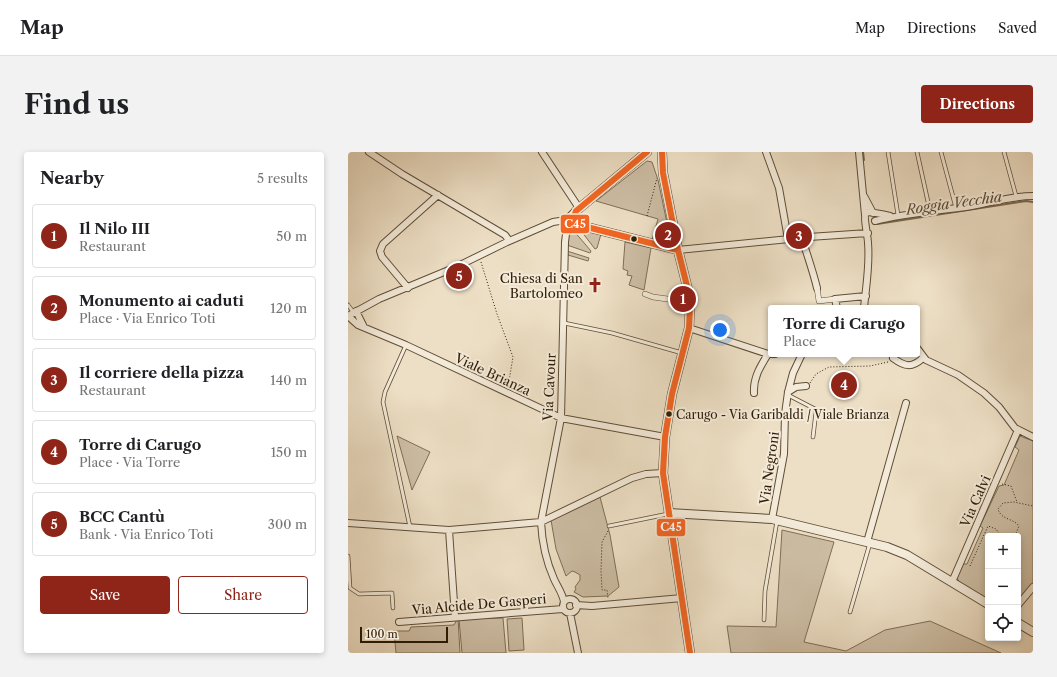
<!DOCTYPE html>
<meta charset="utf-8">
<style>
body{margin:0;font-family:"Libre Caslon Text",serif;background:#f2f2f2;color:#202124}
.controls{position:absolute;right:12px;bottom:12px;display:grid;overflow:hidden;border-radius:4px;box-shadow:0 2px 6px #0003}
.controls button{width:36px;height:36px;display:grid;place-items:center;padding:0;border:0;border-bottom:1px solid #e0e0e0;background:#fff;color:#202124;font:20px sans-serif}
.scale{position:absolute;left:12px;bottom:10px;width:88px;box-sizing:border-box;padding-left:4px;border:2px solid #301d06;border-top:0;font-size:11px;line-height:14px;white-space:nowrap;color:#301d06;-webkit-text-stroke:3px #f3ead9;paint-order:stroke}
.you{position:absolute;left:372px;top:178px;width:14px;height:14px;margin:-10px;border:3px solid #fff;border-radius:50%;background:#1a73e8;box-shadow:0 0 0 6px #1a73e833}
.badge{display:grid;place-items:center;width:26px;height:26px;border-radius:50%;background:#8f2418;color:#fff;font-size:13px;font-weight:700}
.pin{position:absolute;translate:-50% -50%;border:2px solid #fff;box-shadow:0 1px 4px #0006}
.popup{position:absolute;left:420px;top:153px;width:152px;height:52px;box-sizing:border-box;display:grid;place-content:center;border-radius:4px;background:#fff;filter:drop-shadow(0 1px 3px #0005);font-size:13px;white-space:nowrap;color:#757577}
.popup b{font-size:15px;color:#202124}
.popup::after{content:'';position:absolute;left:50%;top:100%;margin-left:-8px;border:8px solid transparent;border-top-color:#fff}
.list{margin:0;padding:0;list-style:none}
h2{display:flex;justify-content:space-between;align-items:center;height:52px;margin:0;padding:0 16px;font-size:17px}
h2 small{font-size:13px;font-weight:400;color:#757577}
.list li{display:grid;grid-template-columns:26px 1fr auto;gap:12px;align-items:center;box-sizing:border-box;height:64px;margin:0 8px 8px;padding:0 8px;border:1px solid #e0e0e0;border-radius:4px}
.list b{display:block;font-size:15px;white-space:nowrap}
.list p{margin:0;font-size:13px;white-space:nowrap;color:#757577}
.list em{font-size:13px;font-style:normal;color:#757577}
.actions{display:flex;gap:8px;padding:12px 16px}
.actions a{flex:1;padding:9px 0;border:1px solid #8f2418;border-radius:4px;text-align:center;font-size:14px;color:#8f2418}
.actions .main{background:#8f2418;color:#fff}
.icon{flex:none;width:22px;height:22px;fill:none;stroke:currentColor;stroke-width:2;stroke-linecap:round;stroke-linejoin:round}
.map{position:relative;flex:none;width:685px;height:501px;overflow:hidden;border-radius:4px}
header{display:flex;align-items:center;gap:24px;box-sizing:border-box;height:56px;padding:0 20px;background:#fff;border-bottom:1px solid #e0e0e0}
header strong{font-size:19px}
nav{display:flex;gap:22px;margin-inline-start:auto;font-size:14px}
.intro{display:flex;align-items:center;justify-content:space-between;box-sizing:border-box;height:96px;padding:0 24px}
h1{margin:0;font-size:28px}
.button{padding:10px 18px;border-radius:4px;background:#8f2418;color:#fff;font-size:14px;font-weight:700}
main{display:flex;gap:24px;padding:0 24px}
aside{flex:1;background:#fff;border-radius:4px;box-shadow:0 2px 6px #0003}
.map>svg:first-child{display:block}
</style>
<header>
<strong>Map</strong>
<nav><a>Map</a><a>Directions</a><a>Saved</a></nav>
</header>
<div class="intro"><h1>Find us</h1><a class="button">Directions</a></div>
<main>
<aside>
<h2>Nearby<small>5 results</small></h2>
<ul class="list">
<li><span class="badge">1</span><div><b>Il Nilo III</b><p>Restaurant</p></div><em>50 m</em></li>
<li><span class="badge">2</span><div><b>Monumento ai caduti</b><p>Place · Via Enrico Toti</p></div><em>120 m</em></li>
<li><span class="badge">3</span><div><b>Il corriere della pizza</b><p>Restaurant</p></div><em>140 m</em></li>
<li><span class="badge">4</span><div><b>Torre di Carugo</b><p>Place · Via Torre</p></div><em>150 m</em></li>
<li><span class="badge">5</span><div><b>BCC Cantù</b><p>Bank · Via Enrico Toti</p></div><em>300 m</em></li>
</ul>
<div class="actions"><a class="main">Save</a><a>Share</a></div>
</aside>
<div class="map">
<svg width="685" height="501" viewBox="0 0 685 501">
<rect width="100%" height="100%" fill="#eddfc5"/>
<filter id="stains"><feTurbulence type="fractalNoise" baseFrequency=".005" numOctaves="4"/><feColorMatrix values="0 0 0 0 .2 0 0 0 0 .09 0 0 0 0 .02 0 0 0 .5 -.17"/></filter>
<radialGradient id="worn" r=".72"><stop offset=".6" stop-color="#630" stop-opacity="0"/><stop offset="1" stop-color="#630" stop-opacity=".3"/></radialGradient>
<path fill="#cdbea5" stroke="#7e6e56" d="M299 9 304 10 310 28 319 71V77L316 87 310 88H304L310 67 248 49Z
M230 75 253 82 249 96 247 97Z
M225 78 243 99 242 101 219 93 221 82Z
M277 90 303 96 296 138 281 133 284 124 279 123 280 119 275 117Z
M219 99 241 106 240 109 220 103Z
M49 284 82 300 64 338Z
M672 284 685 289V431L670 450V384H640V447C631 442 613 436 609 426L615 412H619L635 376 632 374 651 334 656 333 671 298 667 295Z
M252 345 262 383 271 435 260 444 235 445 226 440 228 437 227 435 232 428V423L227 420 224 419 218 424 208 397 203 368Z
M434 378 486 390 456 490 498 499 537 478 582 469 653 501H383L379 474 428 475Z
M110 466 112 501H48L46 479H61L63 475 106 473Z
M155 466 158 501H114L111 467Z
M174 466 176 498 161 499 159 467Z"/>
<g fill="none" stroke-linecap="round" stroke-linejoin="round">
<path stroke="#7b6a52" stroke-width="2" d="M515 0 516 8
M529 72 678 49 685 50"/>
<g stroke="#5f4e36" stroke-width="4.5">
<path id="service" d="M540 0 550 63
M569 0 582 59
M593 0 608 56
M656 0 668 44
M0 153 6 161
M216 171 264 181 334 201
M58 193 37 240 35 250 62 375
M440 243 467 257 468 260 465 285
M261 374 320 362
M0 404 2 436 11 442 44 441 45 456
M502 460 522 391
M416 468 417 439 429 369"/>
</g>
<g stroke="#5f4e36" stroke-width="6">
<path id="pedestrian" d="M469 136 471 149 487 147
M297 142 305 145 341 150"/>
</g>
<g stroke="#5f4e36" stroke-width="8">
<path id="minor" d="M21 0 54 22 157 83 160 87 159 90
M194 0 231 56
M418 0 431 36 440 87
M511 0 517 63
M516 44 525 61
M527 69C559 61 592 59 624 54 645 50 664 44 685 44
M454 86C459 103 465 119 469 136
M330 98 461 85 520 81
M60 136 34 105 32 99 35 92 90 43
M489 156 487 147 518 144
M516 156C518 134 522 113 520 91 520 85 515 64 518 61 521 59 538 63 542 64
M8 159 16 175
M0 164 10 173 58 193 213 266 317 285
M0 164 31 147 108 115 159 90 205 70 218 68 226 60
M341 176 420 202H427
M569 196 578 208 610 223 636 241 651 255 667 276 685 285
M545 206C557 215 564 216 575 206
M440 240 448 235 458 234
M406 241C405 226 412 215 420 202
M424 367 436 302 437 262 440 240 445 221 454 202
M0 371 101 378 193 370 284 326 298 322 315 321
M101 378 107 465
M519 390 558 251
M604 430 670 278
M215 454a7 7 0 1 1 14 0a7 7 0 1 1-14 0Z
M216 450C215 442 209 434 206 427 198 409 194 390 193 370L213 266 217 90 218 82 225 71
M228 453 244 454 334 446
M670 453 685 435
M222 461 230 501
M51 470 215 457"/>
</g>
<g stroke="#5f4e36" stroke-width="10">
<path id="tertiary" d="M299 0 228 59 225 67 227 72 330 98
M314 0 315 21 330 98 340 138 342 155 341 176 324 242 317 285 315 321 342 501
M308 92C319 90 323 85 326 75
M321 361 424 367 539 395 559 403 640 452
M670 471 685 480"/>
</g>
<path stroke="#301d06" stroke-width="1" stroke-dasharray="1 2" stroke-linecap="butt" d="M299 64 309 26
M133 110 149 162 165 205 160 235
M462 231 468 222 481 215 522 214 540 210
M654 332 663 334 669 350
M260 379 254 390 253 419 254 438H259L260 446
M667 384 671 374C665 366 653 368 650 357L655 351 666 350 685 354
M622 414 640 374 648 377 652 383 656 384"/>
<use href="#service" stroke="#f3ead9" stroke-width="3"/>
<use href="#pedestrian" stroke="#f3ead9" stroke-width="5"/>
<use href="#minor" stroke="#f3ead9" stroke-width="6"/>
<use href="#tertiary" stroke="#f3ead9" stroke-width="8"/>
<g stroke="#f3ead9" stroke-width="9">
<path id="bus-1" d="M299 0 228 59 225 67 227 72 330 98
M314 0 315 21 330 98 340 138 342 155 341 176 324 242 317 285 315 321 342 501"/>
</g>
<use href="#bus-1" stroke="#f26522" stroke-width="6"/>
</g>
<defs>
<g id="church-bare" transform="scale(1.2)"><path d="M-1.2-6h2.4v3.5h3.3v2.4h-3.3V6h-2.4V-.1h-3.3v-2.4h3.3Z" fill="#8f2418" stroke="#f3ead9" stroke-width="2.5" paint-order="stroke"/></g>
</defs>
<g fill-rule="evenodd">
<use href="#church-bare" x="247" y="133"/>
</g>
<g fill="#301d06" stroke="#f3ead9" stroke-width="1.5">
<circle cx="286" cy="87" r="3.5"/>
<circle cx="321" cy="262" r="3.5"/>
</g>
<g text-anchor="middle" stroke-width="4" stroke-linejoin="round" paint-order="stroke">
<g font-size="12" fill="#301d06" stroke="#f3ead9" text-anchor="start">
<text x="328" y="267">Carugo - Via Garibaldi / Viale Brianza</text>
</g>
<g font-size="13" fill="#301d06" stroke="#f3ead9" text-anchor="end">
<text x="235" y="131">Chiesa di San<tspan x="235" dy="15">Bartolomeo</tspan></text>
</g>
<g font-size="13" fill="#301d06" stroke="#f3ead9">
<text transform="translate(145 222) rotate(25)" y="5">Viale Brianza</text>
<text transform="translate(201 235) rotate(-87)" y="5">Via Cavour</text>
<text transform="translate(421 316) rotate(-82)" y="5">Via Negroni</text>
<text transform="translate(627 349) rotate(-66)" y="5">Via Calvi</text>
<text transform="translate(131 452) rotate(-5)" y="5">Via Alcide De Gasperi</text>
</g>
<g font-size="14" font-style="italic" fill="#5c4a32" stroke="#f3ead9">
<text transform="translate(606 51) rotate(-8)" y="5">Roggia Vecchia</text>
</g>
</g>
<g stroke="#f3ead9" stroke-width="1.5">
<rect x="212" y="62" width="30" height="20" rx="4" fill="#f26522"/>
<rect x="308" y="366" width="30" height="19" rx="4" fill="#f26522"/>
</g>
<g font-size="11" text-anchor="middle" font-weight="bold" fill="#fff">
<text x="227" y="76">C45</text>
<text x="323" y="379">C45</text>
</g>
<rect width="100%" height="100%" filter="url(#stains)"/>
<rect width="100%" height="100%" fill="url(#worn)"/>
</svg>
<div class="controls">
<button>+</button>
<button>−</button>
<button><svg class="icon" aria-label="locate" viewBox="0 0 24 24"><circle cx="12" cy="12" r="6"/><path d="M12 2v4M12 18v4M2 12h4M18 12h4"/></svg></button>
</div>
<div class="scale">100 m</div>
<div class="you"></div>
<div class="pin badge" style="left:335px;top:147px">1</div>
<div class="pin badge" style="left:320px;top:83px">2</div>
<div class="pin badge" style="left:451px;top:84px">3</div>
<div class="pin badge" style="left:496px;top:233px">4</div>
<div class="popup"><b>Torre di Carugo</b>Place</div>
<div class="pin badge" style="left:111px;top:124px">5</div>
</div>
</main>
